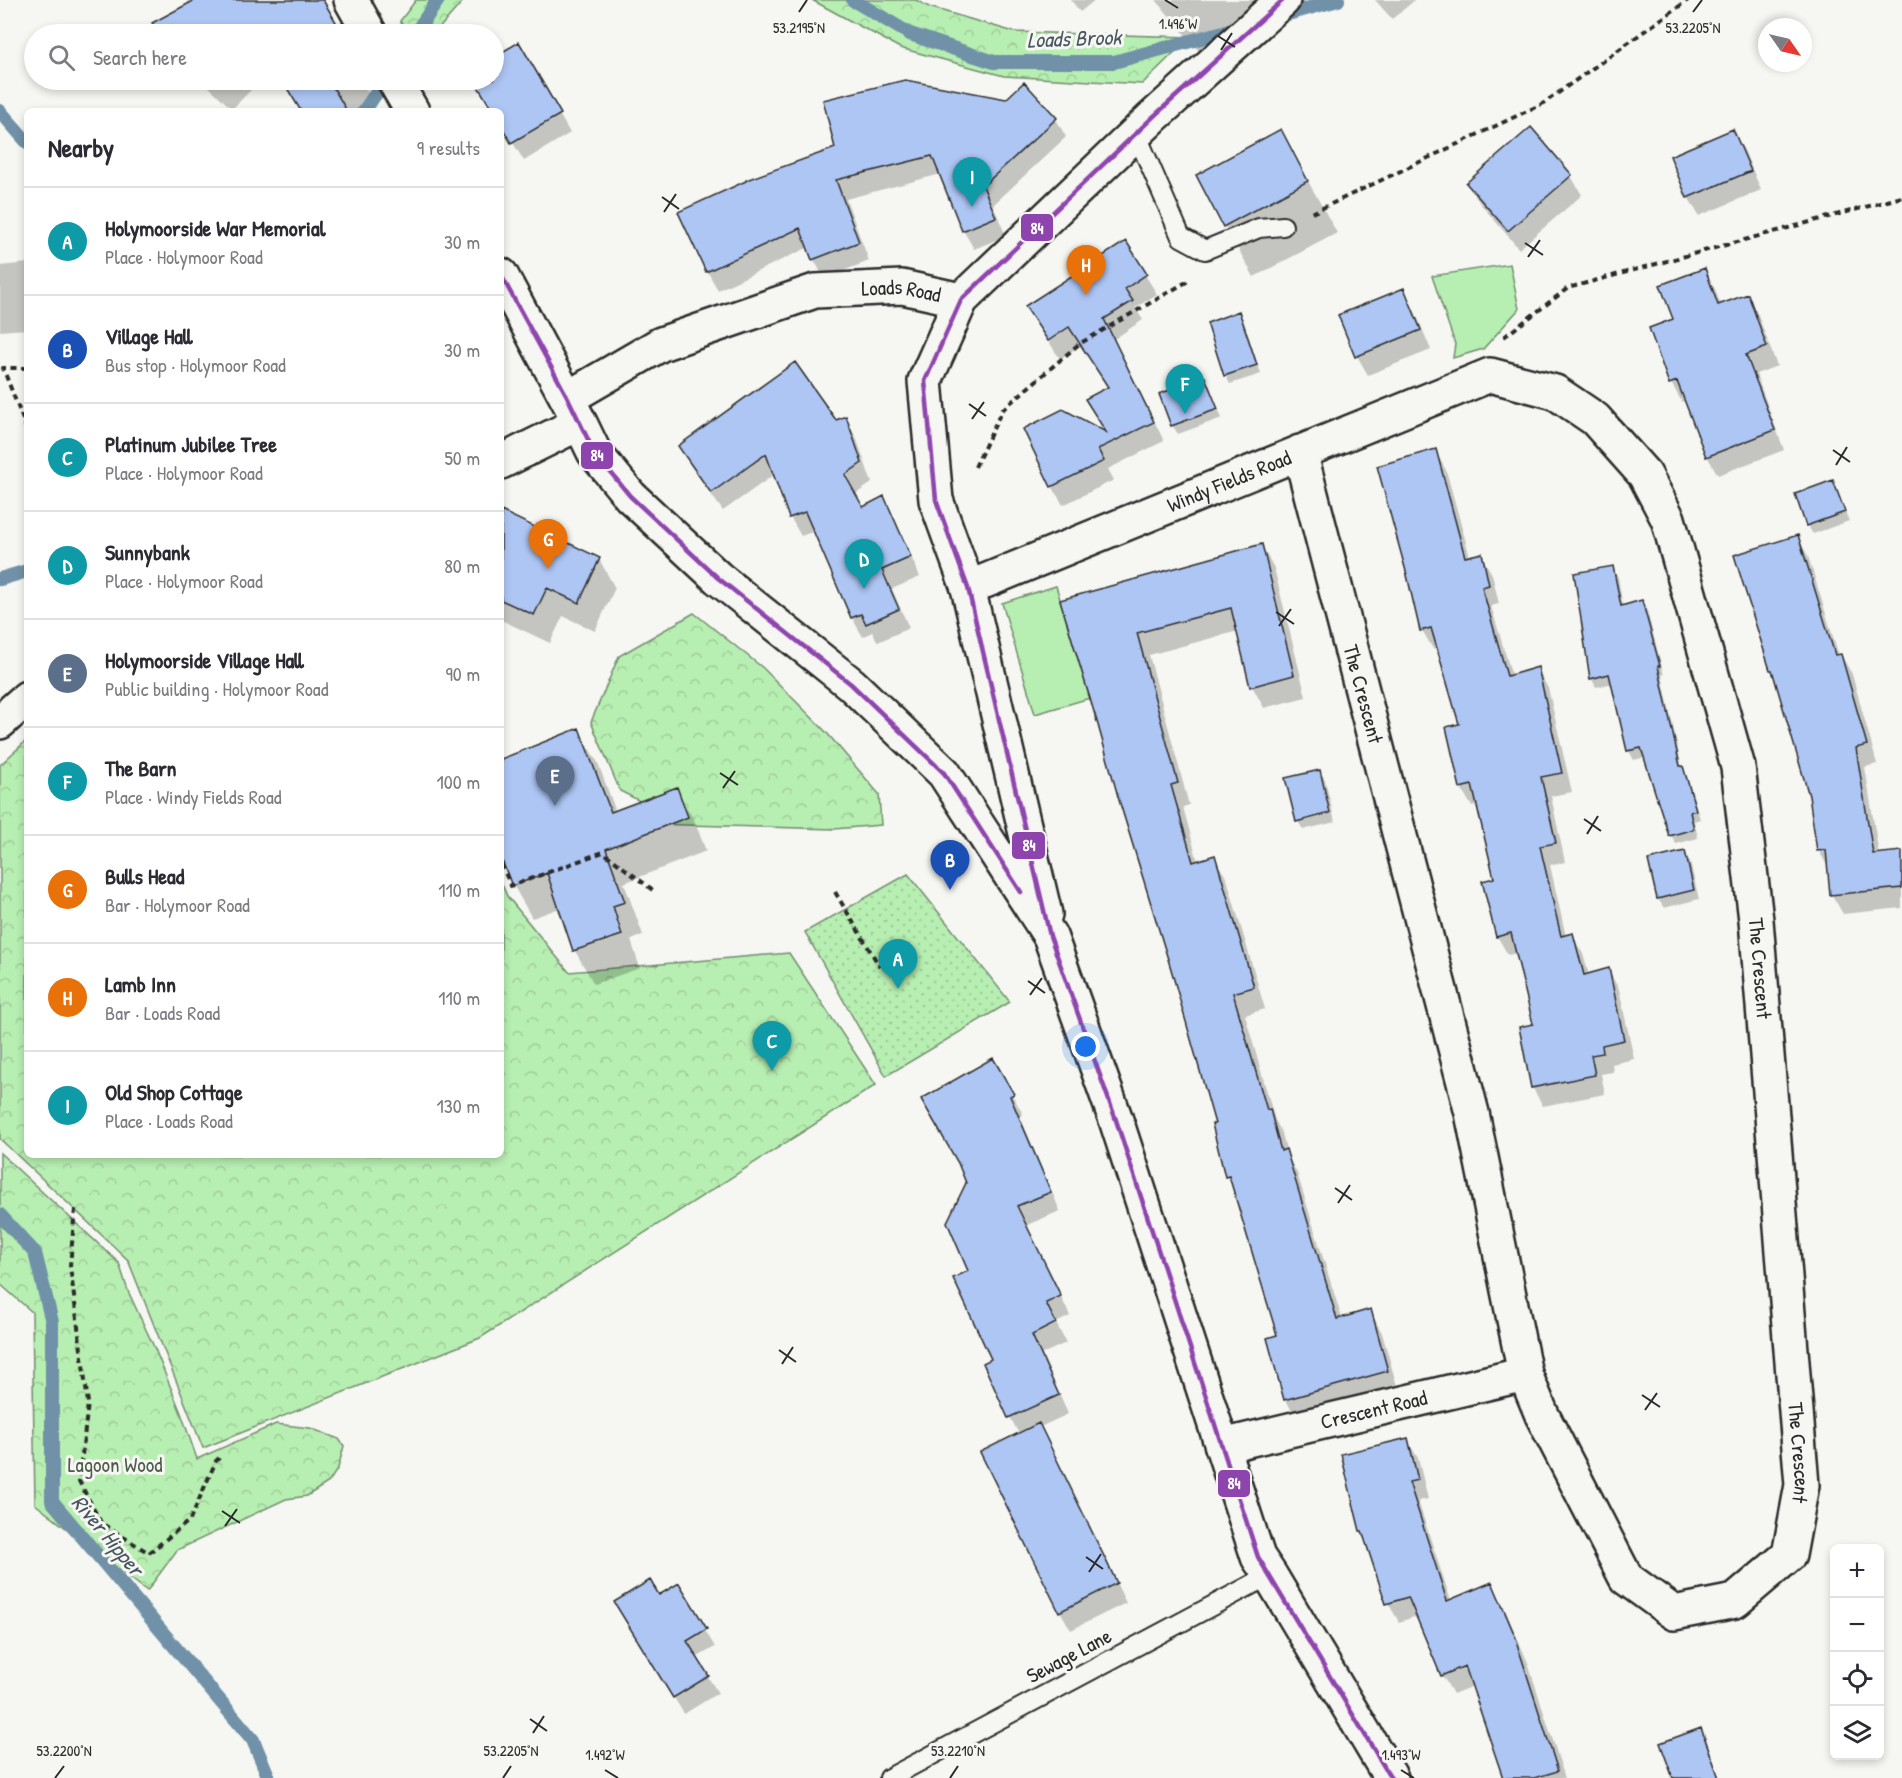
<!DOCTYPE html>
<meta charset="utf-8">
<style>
body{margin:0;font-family:"Patrick Hand",sans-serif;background:#f7f7f7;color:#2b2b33}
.controls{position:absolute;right:18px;bottom:18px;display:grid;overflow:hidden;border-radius:9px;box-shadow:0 3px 9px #0003}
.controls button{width:54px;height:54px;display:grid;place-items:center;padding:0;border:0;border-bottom:2px solid #e1e1e2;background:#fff;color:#2b2b33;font:30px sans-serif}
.compass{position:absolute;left:1758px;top:18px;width:54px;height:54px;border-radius:50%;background:#fff;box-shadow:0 3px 9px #0003;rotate:124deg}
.you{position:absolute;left:1086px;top:1047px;width:21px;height:21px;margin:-15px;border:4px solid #fff;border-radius:50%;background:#1a73e8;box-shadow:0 0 0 9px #1a73e833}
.badge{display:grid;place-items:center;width:39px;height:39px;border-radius:50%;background:#2b2b2b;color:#fff;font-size:20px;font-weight:700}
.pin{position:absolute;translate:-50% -50px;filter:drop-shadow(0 2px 3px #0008)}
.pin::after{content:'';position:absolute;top:32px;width:21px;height:18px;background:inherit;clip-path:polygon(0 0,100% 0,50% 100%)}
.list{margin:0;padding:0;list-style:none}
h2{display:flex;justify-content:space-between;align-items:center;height:78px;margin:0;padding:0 24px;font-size:26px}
h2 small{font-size:20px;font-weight:400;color:#7c7c81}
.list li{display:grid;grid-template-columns:39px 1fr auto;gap:18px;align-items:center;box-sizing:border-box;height:108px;padding:0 24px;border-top:2px solid #e1e1e2}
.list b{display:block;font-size:22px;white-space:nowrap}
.list p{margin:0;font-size:20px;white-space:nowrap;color:#7c7c81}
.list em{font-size:20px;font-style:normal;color:#7c7c81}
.icon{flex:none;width:33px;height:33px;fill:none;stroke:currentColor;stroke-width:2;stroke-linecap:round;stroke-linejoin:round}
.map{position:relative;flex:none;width:1902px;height:1778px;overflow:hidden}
.search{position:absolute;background:#fff;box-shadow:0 3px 9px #0003;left:24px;top:24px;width:480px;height:66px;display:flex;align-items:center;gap:15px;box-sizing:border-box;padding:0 21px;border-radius:33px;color:#7c7c81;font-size:22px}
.panel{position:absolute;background:#fff;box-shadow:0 3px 9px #0003;left:24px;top:108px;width:480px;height:1050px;border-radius:9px}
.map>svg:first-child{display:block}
</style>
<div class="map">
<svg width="1902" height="1778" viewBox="0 0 1902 1778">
<defs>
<pattern id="forest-crowns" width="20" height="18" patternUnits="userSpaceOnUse" patternTransform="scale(1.5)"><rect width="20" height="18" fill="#b7eeb1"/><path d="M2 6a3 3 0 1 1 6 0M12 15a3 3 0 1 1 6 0" fill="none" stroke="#9ecc98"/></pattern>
<pattern id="garden-dots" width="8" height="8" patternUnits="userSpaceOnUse" patternTransform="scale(1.5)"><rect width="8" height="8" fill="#b7eeb1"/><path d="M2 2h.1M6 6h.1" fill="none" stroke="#9ecc98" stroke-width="1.8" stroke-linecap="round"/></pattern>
</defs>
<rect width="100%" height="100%" fill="#f6f6f2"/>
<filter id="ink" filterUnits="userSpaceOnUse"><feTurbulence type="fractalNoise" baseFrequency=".0167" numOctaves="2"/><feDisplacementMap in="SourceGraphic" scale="12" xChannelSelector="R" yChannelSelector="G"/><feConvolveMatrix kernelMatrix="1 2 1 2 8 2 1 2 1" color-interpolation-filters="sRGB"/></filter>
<g filter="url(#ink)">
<path fill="#b7eeb1" stroke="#718c6e" stroke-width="1.5" d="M1510 264 1519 309 1483 349 1453 358 1455 344 1432 276Z
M1056 586 1090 698 1035 714 1002 603Z"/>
<path fill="url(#forest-crowns)" stroke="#718c6e" stroke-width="1.5" d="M416 0H464L434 34H408L400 21Z
M812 0H916L929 7 1014 32 1190 37 1142 84 1004 76 900 48Z
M694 613 763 668 827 733 879 794 881 825 834 829 649 824 640 801 620 791 591 722 619 656Z
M27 740V1155H501V882L507 896 569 972 789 953 876 1085 480 1338 203 1448 128 1260 0 1139V765Z
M0 1153 119 1263 128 1291 155 1349 181 1413 197 1459 276 1424 310 1428 339 1439 344 1446 338 1468 329 1482 307 1496 286 1499 177 1550 147 1591 35 1504 32 1312 0 1284Z"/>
<path fill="url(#garden-dots)" stroke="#718c6e" stroke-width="1.5" d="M908 874 1010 1002 886 1076 805 932Z"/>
<path fill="#0003" d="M187 0H292L322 2 341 34H160L154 24 189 5Z
M1071 0H1095L1080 12Z
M1156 0H1265L1203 56Z
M1375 0H1415L1392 19Z
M519 44 570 133 524 161 501 123V111H494L476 80H494V59Z
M202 80H261L232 109Z
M275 80H360L376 105 366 111H302L284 81 279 86Z
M1056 119 1066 137 993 205 1006 236 974 249 963 230 941 174 846 199 869 261 824 278 814 260 809 247 718 290 707 271 680 213Z
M1280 131 1337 233 1254 277 1225 226Z
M1733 131 1744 150 1761 190 1699 216 1688 197Z
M1571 176 1582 195 1519 249 1479 202 1468 184Z
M1125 243 1157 294 1135 308 1143 320 1114 339 1164 441 1108 469 1114 480 1063 505 1052 486 1109 435V388L1081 345 1060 359 1038 325Z
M27 263V329L0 331V266Z
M1704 270 1715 289 1721 306 1748 296 1758 315 1777 366 1756 374 1784 450 1718 475 1707 456 1686 400 1682 402 1671 383 1675 320Z
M1403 290 1414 309 1431 350 1368 375 1357 356 1340 316Z
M1239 313 1244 322 1261 374 1230 384 1225 375Z
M1205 378 1222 418 1178 434 1172 425Z
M845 418 856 437 872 483 854 495 862 508 883 498 894 517 920 577 892 589 909 628 878 642 872 632 863 637 852 618 815 531 801 536 790 517 775 474 723 511 690 465 680 446 836 422Z
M1435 451 1446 470 1470 557 1481 555 1492 574 1499 604 1491 606 1512 676 1537 669 1548 688 1572 792 1551 796 1565 862 1550 865 1566 937 1572 935 1583 954 1589 975 1608 970 1619 989 1634 1059 1612 1064 1613 1072 1601 1074 1605 1094 1543 1106 1532 1087 1535 1025 1518 953 1508 955 1497 936 1495 879 1479 805 1472 807 1461 788V725L1438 648 1433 649 1422 630Z
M1832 482 1849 521 1813 534 1807 525Z
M501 522 599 559 615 588 595 631 563 616 550 643 501 620Z
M1797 537 1808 556 1839 656 1841 655 1852 674 1877 764 1865 767 1879 855 1902 857V908L1843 914 1832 895 1829 869 1819 851Z
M1262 546 1274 568 1306 697 1264 708 1252 686 1238 631 1149 655 1189 805 1183 807 1198 862 1214 857 1227 879 1265 1009 1245 1015 1275 1120 1282 1133 1288 1157 1297 1173 1342 1319 1370 1311 1382 1333 1399 1393 1298 1422 1286 1400 1269 1339 1279 1336 1236 1193 1227 1177 1214 1125H1216L1155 907 1062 601Z
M1612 568 1618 577 1623 607 1641 602 1647 611 1664 675H1662L1682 768 1687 776 1700 819 1694 821 1698 838 1676 844 1671 835 1646 757 1634 760 1629 751 1613 683 1596 687 1591 678Z
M578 730 598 763 616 812 676 789 695 822 706 851 624 883 643 935 631 940 640 968 594 984 575 951 560 908 532 918 513 885 501 853V760Z
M1320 771 1325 780 1335 822 1303 830 1298 821Z
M1684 853 1690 862 1699 899 1664 908 1658 899Z
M992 1060 1023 1114 1020 1116 1060 1211 1027 1225 1070 1316 1056 1323 1066 1343 1042 1354 1068 1414 1040 1427 1126 1603 1071 1630 1060 1611 1019 1434 1010 1417 985 1363 993 1360 970 1272 968 1183Z
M1407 1440 1418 1458 1428 1499 1418 1501 1451 1601 1491 1584 1502 1602 1528 1663 1565 1778H1504L1473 1686 1453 1694 1442 1675 1417 1616 1399 1622 1388 1603 1367 1541 1361 1531Z
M678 1585 715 1647 696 1658 718 1693 684 1714 626 1619Z
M1700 1730 1706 1738 1719 1776 1712 1778H1675Z"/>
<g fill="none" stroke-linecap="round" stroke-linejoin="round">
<path stroke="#6f91a8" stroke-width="14" d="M853 0 910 34 994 62H1114L1238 28
M1277 17 1338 0
M415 34 438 0
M0 111 27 142
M364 111 385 80
M0 579 27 571
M0 1215 35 1253 52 1322V1501L253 1740 269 1778"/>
</g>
<path fill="#aec6f4" stroke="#2b2b2b" stroke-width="1.5" d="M195 0H323L343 34H163L152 23Z
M519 42 561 114 511 143 501 125V111H493L474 80H494V57Z
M282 80H329L347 111H301Z
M905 80 1006 99 1024 82 1057 118 983 186 996 217 962 231 932 156 836 180 859 242 812 260 800 228 706 272 678 212 746 181V180L835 148 823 100Z
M1531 127 1572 175 1508 231 1466 183Z
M1281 129 1308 181 1223 227 1196 175Z
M1733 129 1751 171 1687 198 1670 156Z
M1126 241 1147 274 1125 289 1133 301 1104 319 1154 422 1098 449 1104 461 1051 487 1023 429 1063 409 1106 432 1085 399 1108 387 1069 327 1048 341 1025 306Z
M1705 268 1718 305 1748 294 1767 347 1746 355 1775 430 1706 457 1677 381 1669 384 1649 328 1673 319 1660 285Z
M1404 288 1421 330 1355 357 1338 315Z
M1239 311 1257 365 1224 376 1207 323Z
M795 362 836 420 846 416 862 463 845 475 863 507 884 496 911 557 882 570 899 609 866 624 861 614 851 618 805 512 789 518 766 454 711 493 678 446Z
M1205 377 1218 409 1171 426 1159 394Z
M1436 449 1465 557 1482 553 1489 585 1482 587 1507 676 1538 667 1562 773 1541 777 1556 843 1540 846 1561 936 1573 933 1584 975 1609 968 1624 1040 1602 1045 1603 1053 1591 1055 1595 1075 1531 1088 1519 1027 1533 1024 1511 933 1496 937 1482 881 1494 878 1472 785 1460 788 1446 727 1459 724 1431 628 1420 631 1407 575 1377 466Z
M1833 480 1845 512 1806 526 1795 494Z
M501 511 600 558 579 603 547 588 534 615 501 600Z
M1798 535 1835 655 1841 654 1867 745 1856 748 1873 854 1902 851V888L1830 895 1826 850 1817 851 1809 796 1772 670H1770L1734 555Z
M1262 544 1294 675 1250 687 1231 608 1137 633 1178 783 1171 785 1193 862 1215 855 1254 987 1233 993 1267 1110 1270 1109 1281 1151 1286 1149 1337 1319 1371 1309 1388 1371 1284 1400 1267 1338 1277 1335 1229 1176 1225 1177 1212 1124H1215L1171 969 1119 800 1098 725 1060 600Z
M1613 566 1621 606 1642 600 1660 666H1658L1680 766H1683L1696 810 1690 812 1694 829 1669 836 1641 748 1627 751 1609 674 1590 679 1574 573Z
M579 728 611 812 677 787 688 817 606 849 625 902 613 906 622 935 573 951 547 873 512 886 501 858V759Z
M1320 770 1330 813 1296 822 1285 778Z
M1685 851 1694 890 1657 899 1648 860Z
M993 1058 1014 1094 1010 1096 1051 1192 1017 1206 1061 1296 1046 1303 1056 1323 1032 1335 1059 1395 1008 1418 983 1363 991 1359 953 1278 968 1271 947 1222 966 1183 958 1163 921 1099Z
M1039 1423 1117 1583 1059 1612 980 1452Z
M1408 1438 1418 1480 1409 1482 1447 1601 1492 1582 1518 1643 1517 1644 1558 1771 1534 1778H1503L1465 1666 1441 1676 1408 1597 1386 1604 1362 1531H1360L1341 1454Z
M650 1580 659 1595 679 1583 707 1629 687 1641 709 1676 673 1698 614 1602Z
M1701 1728 1719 1778H1673L1660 1743Z"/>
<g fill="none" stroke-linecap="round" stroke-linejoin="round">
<g stroke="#2b2b2b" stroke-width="22">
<path id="service" d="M1136 133 1181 237 1205 250 1259 228 1283 226
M889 1778 1270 1575"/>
</g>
<g stroke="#2b2b2b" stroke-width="38">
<g id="minor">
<path d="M351 0 370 34"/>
<path d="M394 80 412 111"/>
<path d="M501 275 578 419"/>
<path id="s1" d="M568 398 661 344 815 291 902 287 961 300"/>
<path id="s2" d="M968 588 1490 375 1555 392 1595 419 1645 475 1668 519 1738 767 1756 920 1802 1485 1789 1555 1735 1601 1674 1613 1626 1578 1542 1415 1525 1374 1472 1113 1300 452"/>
<path id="s3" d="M1222 1446 1525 1374"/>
</g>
</g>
<g stroke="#2b2b2b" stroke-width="38">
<path id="tertiary" d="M501 462 580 423 594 452 630 496 718 578 851 684 944 773 1050 936 1116 1120 1258 1557 1270 1575 1391 1778
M0 722 27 698
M1045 914 968 588 936 500 925 381 961 300 1153 117 1283 0"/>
</g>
<path stroke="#2b2b2b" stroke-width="4" stroke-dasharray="6 4.5" stroke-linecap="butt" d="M1312 213 1544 103 1688 0
M1504 337 1568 288 1902 197
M27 368H3L27 430
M975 467 1002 410 1079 344 1190 280
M501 864 511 886 603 852 654 891
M835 892 880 967
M75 1209 70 1266 88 1403 79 1481 101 1523 149 1553 190 1520 216 1461 222 1455"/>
<use href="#service" stroke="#f6f6f2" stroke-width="18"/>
<use href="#minor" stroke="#f6f6f2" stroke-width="33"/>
<use href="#tertiary" stroke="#f6f6f2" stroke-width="33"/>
<g stroke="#f6f6f2" stroke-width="9">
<path id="bus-1" d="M1283 0 1153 117 961 300 925 381 936 500 968 588 1050 936 1116 1120 1258 1557 1391 1778
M501 275 568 398 594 452 630 496 718 578 851 684 944 773 1021 892"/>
</g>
<use href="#bus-1" stroke="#8e44ad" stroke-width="4.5"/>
</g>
</g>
<path fill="none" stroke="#2b2b2b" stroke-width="2" d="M1165 0 1178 8M799 12 807 0M1693 12 1702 0M1218 36 1235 47M1221 50 1232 33M662 197 679 209M664 212 676 194M1525 243 1543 255M1528 257 1540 240M969 404 986 416M972 419 984 402M1833 450 1850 462M1836 465 1847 447M1276 612 1294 624M1279 626 1291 609M720 773 738 785M723 788 735 771M1584 819 1601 831M1587 834 1598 816M1028 981 1045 993M1030 995 1042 978M1335 1188 1352 1200M1338 1203 1350 1185M779 1350 796 1362M782 1364 793 1347M1642 1395 1660 1407M1645 1410 1657 1393M222 1511 240 1523M225 1526 237 1509M1086 1557 1103 1569M1089 1572 1101 1554M530 1719 547 1731M533 1733 544 1716M605 1770 618 1778M1401 1770 1414 1778M55 1778 64 1766M503 1778 511 1766M950 1778 958 1766"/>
<g text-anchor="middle" stroke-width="6" stroke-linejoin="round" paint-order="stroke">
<g font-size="21" fill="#2b2b2b" stroke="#f6f6f2">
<text dy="7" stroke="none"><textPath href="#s1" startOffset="357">Loads Road</textPath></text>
<text dy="7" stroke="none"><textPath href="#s2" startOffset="282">Windy Fields Road</textPath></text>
<text transform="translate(1363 694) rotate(75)" y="7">The Crescent</text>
<text dy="7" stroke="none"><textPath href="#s2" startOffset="1264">The Crescent</textPath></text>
<text dy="7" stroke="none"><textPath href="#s3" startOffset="156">Crescent Road</textPath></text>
<text dy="7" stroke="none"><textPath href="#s2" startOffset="1750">The Crescent</textPath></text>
<text transform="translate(1069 1656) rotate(-28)" y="7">Sewage Lane</text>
</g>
<g font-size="21" fill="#4e5c4c" stroke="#f6f6f2">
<text x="115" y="1472">Lagoon Wood</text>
</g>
<g font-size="22" font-style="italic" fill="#47565f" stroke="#f6f6f2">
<text transform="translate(1074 38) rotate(-2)" y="8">Loads Brook</text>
<text transform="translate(108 1535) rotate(50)" y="8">River Hipper</text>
</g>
</g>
<g font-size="15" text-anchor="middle" fill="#2b2b2b" stroke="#f6f6f2" stroke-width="6" stroke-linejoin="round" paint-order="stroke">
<text x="1178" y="29">1.496°W</text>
<text x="799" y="33">53.2195°N</text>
<text x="1693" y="33">53.2205°N</text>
<text x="64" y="1756">53.2200°N</text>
<text x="511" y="1756">53.2205°N</text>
<text x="958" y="1756">53.2210°N</text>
<text x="605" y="1760">1.492°W</text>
<text x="1401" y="1760">1.493°W</text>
</g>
<g stroke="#f6f6f2" stroke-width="2">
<rect x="1020" y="213" width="34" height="29" rx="6" fill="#8e44ad"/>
<rect x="580" y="441" width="34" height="29" rx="6" fill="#8e44ad"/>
<rect x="1011" y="831" width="35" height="29" rx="6" fill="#8e44ad"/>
<rect x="1217" y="1469" width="34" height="29" rx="6" fill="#8e44ad"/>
</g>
<g font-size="16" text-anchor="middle" font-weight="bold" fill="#fff">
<text x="1037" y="234">84</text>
<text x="597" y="461">84</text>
<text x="1029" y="851">84</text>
<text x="1234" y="1489">84</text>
</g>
</svg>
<div class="controls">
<button>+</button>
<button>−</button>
<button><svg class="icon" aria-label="locate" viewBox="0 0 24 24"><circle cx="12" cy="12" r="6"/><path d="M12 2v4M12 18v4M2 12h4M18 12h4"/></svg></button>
<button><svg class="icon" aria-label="layers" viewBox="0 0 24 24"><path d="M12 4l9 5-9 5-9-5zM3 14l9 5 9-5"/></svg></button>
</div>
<svg class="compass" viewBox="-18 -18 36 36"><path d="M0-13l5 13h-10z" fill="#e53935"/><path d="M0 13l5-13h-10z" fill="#7c7c81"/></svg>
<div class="you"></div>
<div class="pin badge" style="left:898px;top:989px;background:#0f9aa8">A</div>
<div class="pin badge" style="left:950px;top:890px;background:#1a4fb4">B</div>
<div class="pin badge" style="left:772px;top:1071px;background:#0f9aa8">C</div>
<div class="pin badge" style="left:864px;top:589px;background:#0f9aa8">D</div>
<div class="pin badge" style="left:555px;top:806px;background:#5c6f8a">E</div>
<div class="pin badge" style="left:1185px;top:414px;background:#0f9aa8">F</div>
<div class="pin badge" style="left:548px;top:569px;background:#e8710a">G</div>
<div class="pin badge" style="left:1086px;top:295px;background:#e8710a">H</div>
<div class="pin badge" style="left:972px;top:207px;background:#0f9aa8">I</div>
<div class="search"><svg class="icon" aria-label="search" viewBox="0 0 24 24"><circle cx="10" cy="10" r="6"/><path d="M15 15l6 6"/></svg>Search here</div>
<section class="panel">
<h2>Nearby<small>9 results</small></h2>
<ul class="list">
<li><span class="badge" style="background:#0f9aa8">A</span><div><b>Holymoorside War Memorial</b><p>Place · Holymoor Road</p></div><em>30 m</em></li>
<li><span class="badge" style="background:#1a4fb4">B</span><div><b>Village Hall</b><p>Bus stop · Holymoor Road</p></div><em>30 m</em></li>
<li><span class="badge" style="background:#0f9aa8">C</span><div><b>Platinum Jubilee Tree</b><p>Place · Holymoor Road</p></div><em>50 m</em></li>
<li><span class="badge" style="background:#0f9aa8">D</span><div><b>Sunnybank</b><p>Place · Holymoor Road</p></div><em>80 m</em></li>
<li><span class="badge" style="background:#5c6f8a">E</span><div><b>Holymoorside Village Hall</b><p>Public building · Holymoor Road</p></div><em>90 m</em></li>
<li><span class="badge" style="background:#0f9aa8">F</span><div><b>The Barn</b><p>Place · Windy Fields Road</p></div><em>100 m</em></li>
<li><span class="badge" style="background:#e8710a">G</span><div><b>Bulls Head</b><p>Bar · Holymoor Road</p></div><em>110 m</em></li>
<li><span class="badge" style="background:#e8710a">H</span><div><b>Lamb Inn</b><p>Bar · Loads Road</p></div><em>110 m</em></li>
<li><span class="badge" style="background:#0f9aa8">I</span><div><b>Old Shop Cottage</b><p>Place · Loads Road</p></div><em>130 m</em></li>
</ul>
</section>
</div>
